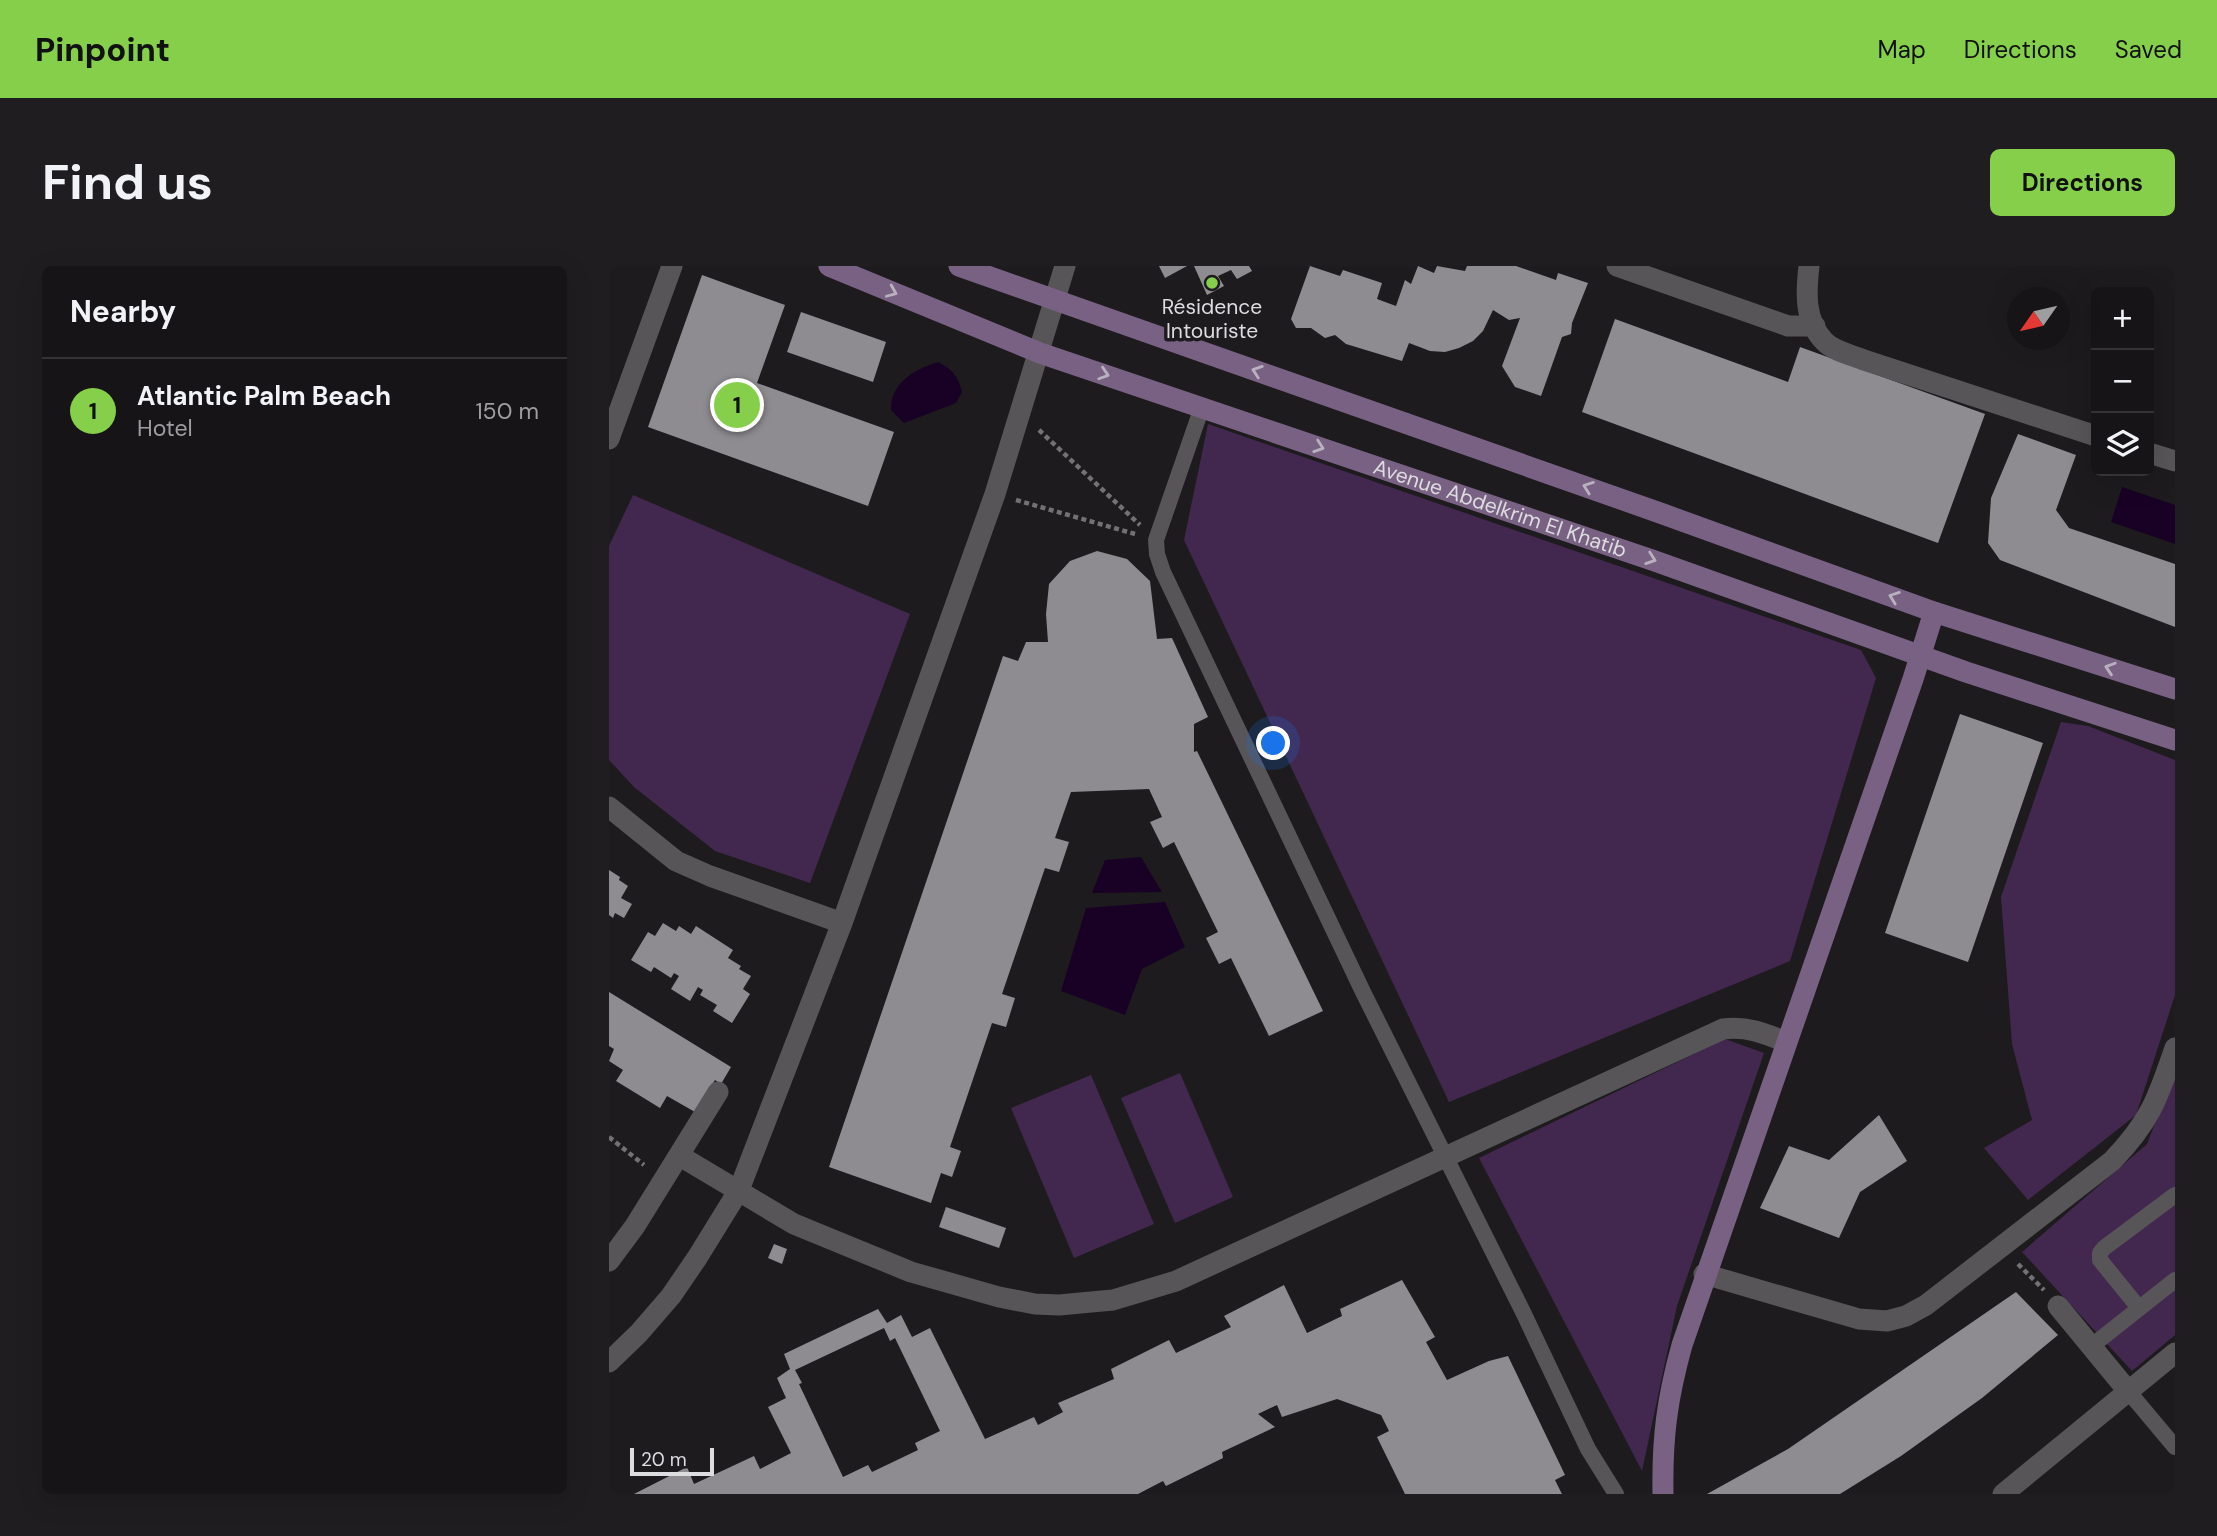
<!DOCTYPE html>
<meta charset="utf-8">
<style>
body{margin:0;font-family:"DM Sans",sans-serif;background:#1f1d20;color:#f1f3f6}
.controls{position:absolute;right:21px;top:21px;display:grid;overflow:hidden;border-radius:10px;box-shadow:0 7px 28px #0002}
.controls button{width:63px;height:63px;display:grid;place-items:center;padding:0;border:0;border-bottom:2px solid #353336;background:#161417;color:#f1f3f6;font:35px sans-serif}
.compass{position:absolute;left:1398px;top:21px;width:63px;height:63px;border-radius:50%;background:#161417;box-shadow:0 7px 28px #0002;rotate:236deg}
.scale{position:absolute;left:21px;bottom:18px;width:84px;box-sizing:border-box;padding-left:7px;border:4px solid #dddcdf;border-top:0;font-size:19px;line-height:24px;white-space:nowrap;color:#dddcdf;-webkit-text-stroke:5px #1e1b1f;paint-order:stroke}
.you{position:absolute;left:665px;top:478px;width:24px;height:24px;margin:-18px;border:5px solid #fff;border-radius:50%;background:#1a73e8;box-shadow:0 0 0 10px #1a73e833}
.badge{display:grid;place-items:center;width:46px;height:46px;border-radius:50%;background:#86cf4b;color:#111;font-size:23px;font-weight:700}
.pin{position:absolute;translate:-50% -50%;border:4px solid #fff;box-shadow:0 2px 7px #0006}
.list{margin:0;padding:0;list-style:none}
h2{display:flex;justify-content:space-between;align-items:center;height:91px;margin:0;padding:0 28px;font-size:30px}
h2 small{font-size:23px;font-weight:400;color:#9e9ea1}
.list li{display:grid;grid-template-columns:46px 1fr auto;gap:21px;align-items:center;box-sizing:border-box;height:105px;padding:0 28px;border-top:2px solid #353336}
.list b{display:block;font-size:26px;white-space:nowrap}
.list p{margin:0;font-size:23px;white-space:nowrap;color:#9e9ea1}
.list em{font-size:23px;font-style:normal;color:#9e9ea1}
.icon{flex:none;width:38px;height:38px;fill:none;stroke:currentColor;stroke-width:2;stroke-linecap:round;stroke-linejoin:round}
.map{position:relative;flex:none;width:1566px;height:1228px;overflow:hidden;border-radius:10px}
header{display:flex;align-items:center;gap:42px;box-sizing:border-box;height:98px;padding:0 35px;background:#86cf4b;color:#111}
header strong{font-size:33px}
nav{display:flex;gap:38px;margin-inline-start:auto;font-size:24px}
.intro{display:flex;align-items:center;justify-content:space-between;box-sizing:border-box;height:168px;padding:0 42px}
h1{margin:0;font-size:49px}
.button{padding:18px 32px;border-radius:10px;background:#86cf4b;color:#111;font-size:24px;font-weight:700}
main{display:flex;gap:42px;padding:0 42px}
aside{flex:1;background:#161417;border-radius:10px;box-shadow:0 7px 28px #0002}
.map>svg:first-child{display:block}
</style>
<header>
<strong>Pinpoint</strong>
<nav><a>Map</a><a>Directions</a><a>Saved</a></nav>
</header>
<div class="intro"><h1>Find us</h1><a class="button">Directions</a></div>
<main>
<aside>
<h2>Nearby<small></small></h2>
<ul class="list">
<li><span class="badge">1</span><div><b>Atlantic Palm Beach</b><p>Hotel</p></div><em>150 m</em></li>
</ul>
</aside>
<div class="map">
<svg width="1566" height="1228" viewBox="0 0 1566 1228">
<rect width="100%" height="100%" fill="#1e1b1f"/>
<path fill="#42284f" d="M599 158 1252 384 1267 412 1181 695 840 836 575 274Z
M24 229 301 348 201 617 106 585 25 521 0 494V280Z
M1452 456 1479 460 1566 494V729L1527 849 1419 934 1375 882 1423 854 1403 778 1392 631Z
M1116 773 1155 787 1068 1040 1033 1205 870 892Z
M1566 804V1069L1523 1105 1413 986 1538 878Z
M571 807 624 931 566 957 512 832Z
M482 809 545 958 465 992 402 842Z"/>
<path fill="#190125" d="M329 96C343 103 349 110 353 126L347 137 295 157 282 144C281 118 305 103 329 96Z
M1513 221 1566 239V278L1502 256Z
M532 591 553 626 483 627 496 594Z
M556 636 576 681 533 703 516 749 452 725 477 642Z"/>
<path fill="#8f8c91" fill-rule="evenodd" d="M550 0H578L556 12Z
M585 0H640L643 5 628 13 622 4 609 10 615 20 598 29Z
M701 0 731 10 734 4 773 17 768 33 787 40 796 14 802 18 809 0 825 7 828 0 856 5 858 0H907L947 14 949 7 979 17 963 57 962 68 953 71 932 130 906 121 893 100 911 52 900 54 884 44 874 65 864 75 850 82 836 86 821 85 800 77 793 95 737 78 726 69 716 72 702 62H687L682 53Z
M93 9 176 39 148 117 285 166 259 240 39 161Z
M192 46 277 76 264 116 178 86Z
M1006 53 1179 116 1191 81 1376 148 1329 277 973 146Z
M1409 168 1467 189 1447 244 1460 262 1566 298V361L1391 294 1379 277 1382 232Z
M488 285 518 293 541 315 548 373 563 372 599 451 585 458V486L588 485 714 745 660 770 622 692 610 698 597 672 609 666 565 576 554 582 541 556 553 551 540 523 462 526 446 572 460 576 450 606 436 602 393 728 406 732 397 761 383 757 341 881 352 885 343 911 332 907 322 937 220 901 394 390 409 395 417 376H439L437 348 440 318 461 295Z
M1351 448 1434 477 1359 696 1276 667Z
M0 604 11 611 10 614 19 620 12 632 23 638 15 652 6 647 4 652 0 649Z
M54 657 67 665 70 660 82 668 87 660 124 684 119 692 132 700 130 703 142 710 134 723 141 728 123 757 104 745 108 739 91 729 94 724 89 721 81 735 62 723 70 710 65 707 62 712 45 701 42 706 22 694 39 666 46 670Z
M0 726 122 801 112 818 106 814 86 846 58 830 51 842 7 815 14 804 0 795 5 783 0 780Z
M1270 849 1298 895 1251 926 1230 972 1151 942 1180 880 1220 894Z
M337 941 397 962 390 982 330 961Z
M165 978 178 983 173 998 159 992Z
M793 1014 826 1071 817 1076 838 1114 880 1095 899 1090 956 1209 946 1214 953 1228H796L768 1171 780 1165 772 1149 728 1133 673 1151 668 1139 649 1148 666 1161 613 1186 614 1192 557 1220 554 1215 529 1228H25L78 1201 85 1218 145 1190 151 1203 182 1187 159 1141 177 1132 168 1112 181 1103 175 1088 269 1043 278 1057 292 1049 303 1071 321 1062 376 1173 425 1151 429 1159 454 1146 449 1137 505 1113 502 1103 560 1074 567 1087 622 1061 615 1050 675 1019 698 1067 733 1050 731 1043ZM275 1062 281 1075 286 1072 331 1165 306 1177 309 1184 263 1206 259 1199 234 1211 190 1118 193 1117 186 1104Z
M1407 1026 1449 1069 1373 1132 1292 1190 1231 1228H1098L1179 1183Z"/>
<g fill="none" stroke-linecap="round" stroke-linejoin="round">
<path stroke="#737174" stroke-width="4.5" stroke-dasharray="5 3.5" stroke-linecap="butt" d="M430 164 531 259
M407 234 526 268
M0 871 35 899
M1409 998 1435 1024"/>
<path stroke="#585559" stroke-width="16" d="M593 141 547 274 548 288 554 306 754 726 915 1048 979 1183 1007 1228
M1530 1042 1491 994V987L1495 982 1566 929
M1484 1079 1566 1014
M1519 1125 1566 1181"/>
<path stroke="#585559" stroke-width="21" d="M1008 0 1179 60H1206
M1200 0C1197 26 1195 54 1215 75 1224 85 1243 89 1255 94L1487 170
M0 173 63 0
M1540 187 1566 195
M0 541 67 595 101 610 233 657
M71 890 185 958 302 1006 390 1031 426 1038 450 1039 482 1036 504 1034 567 1015 1114 763C1138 760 1155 767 1177 776
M0 995 26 960 109 826
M1095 1008 1250 1053 1278 1055 1297 1050 1317 1039 1503 895C1541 856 1549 832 1566 782
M1449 1040 1519 1125
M0 1096 30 1067 62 1030 88 992 130 924 233 657 386 228 456 0
M1394 1228 1566 1087"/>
<g stroke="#786183" stroke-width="21">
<path id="s1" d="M220 0 431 87 1043 294 1357 406 1566 474"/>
<path d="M350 0 1054 248 1325 346 1566 423"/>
<path d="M1054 1228C1053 1172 1058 1133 1073 1079L1304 413 1325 346"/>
</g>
</g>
<defs><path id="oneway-chevron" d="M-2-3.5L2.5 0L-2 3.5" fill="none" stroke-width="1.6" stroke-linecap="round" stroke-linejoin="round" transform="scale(1.75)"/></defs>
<g stroke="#bab1bf">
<use href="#oneway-chevron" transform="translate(283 26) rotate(23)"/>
<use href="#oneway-chevron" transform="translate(648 105) rotate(-161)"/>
<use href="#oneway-chevron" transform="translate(495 108) rotate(18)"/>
<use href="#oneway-chevron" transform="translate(710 181) rotate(19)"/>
<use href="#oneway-chevron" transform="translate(979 221) rotate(-160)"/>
<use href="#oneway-chevron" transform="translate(1042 293) rotate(19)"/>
<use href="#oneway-chevron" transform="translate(1285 331) rotate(-160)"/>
<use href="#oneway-chevron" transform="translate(1501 402) rotate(-162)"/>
</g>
<circle fill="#86cf4b" stroke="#1e1b1f" stroke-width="2.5" cx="603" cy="17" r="7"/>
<g text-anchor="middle" stroke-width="7" stroke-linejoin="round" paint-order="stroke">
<g font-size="21" fill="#dddcdf" stroke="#1e1b1f">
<text x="603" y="48">Résidence<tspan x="603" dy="24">Intouriste</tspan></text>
</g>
<g font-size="21" fill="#dddcdf" stroke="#1e1b1f">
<text dy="7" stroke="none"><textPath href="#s1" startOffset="714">Avenue Abdelkrim El Khatib</textPath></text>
</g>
</g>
</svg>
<div class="controls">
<button>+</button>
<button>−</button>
<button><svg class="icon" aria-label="layers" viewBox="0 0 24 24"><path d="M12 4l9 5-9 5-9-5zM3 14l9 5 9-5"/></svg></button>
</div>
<svg class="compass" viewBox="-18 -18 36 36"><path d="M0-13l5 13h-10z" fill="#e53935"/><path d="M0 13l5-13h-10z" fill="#9e9ea1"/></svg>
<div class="scale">20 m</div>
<div class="you"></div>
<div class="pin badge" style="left:128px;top:139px">1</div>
</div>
</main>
